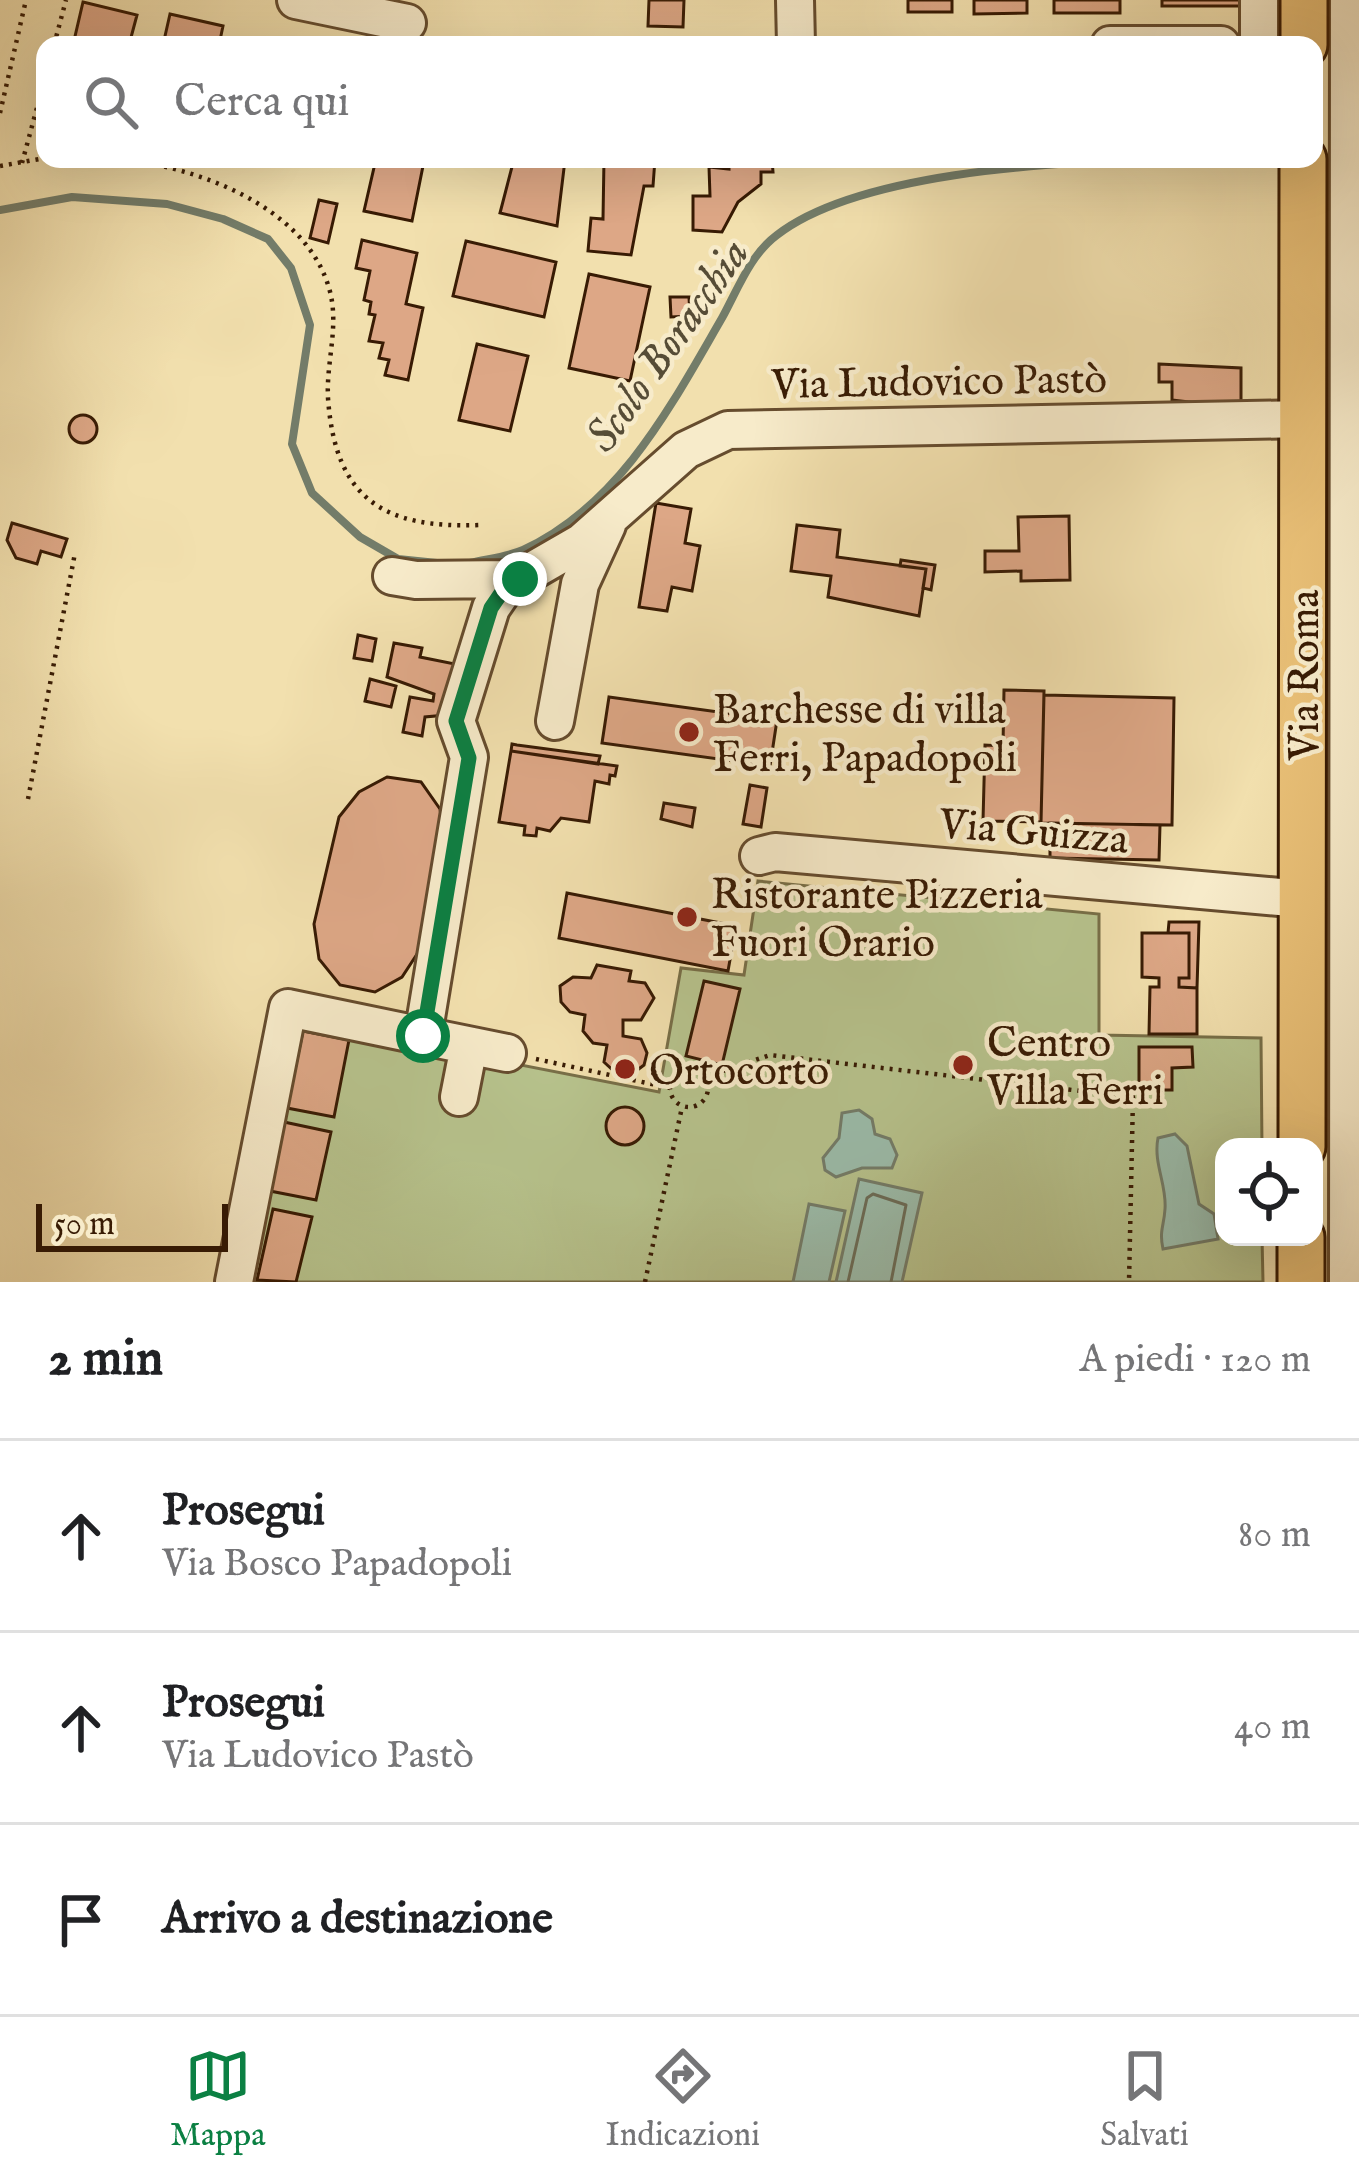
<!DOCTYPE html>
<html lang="it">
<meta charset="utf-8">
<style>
body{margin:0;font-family:"IM FELL English",serif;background:#f6f6f6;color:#202124}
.controls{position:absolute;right:36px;bottom:36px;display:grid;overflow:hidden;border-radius:24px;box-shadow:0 12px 48px #0002}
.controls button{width:108px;height:108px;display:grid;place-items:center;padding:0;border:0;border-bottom:3px solid #e0e0e0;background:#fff;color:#202124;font:60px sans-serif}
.scale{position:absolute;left:36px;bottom:30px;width:192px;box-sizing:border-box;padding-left:12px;border:6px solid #381b04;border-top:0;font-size:33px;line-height:42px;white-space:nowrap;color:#381b04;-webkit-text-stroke:9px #f7ebca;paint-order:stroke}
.stop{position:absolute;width:36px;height:36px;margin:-27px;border:9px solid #0b8043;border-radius:50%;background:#fff}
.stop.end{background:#0b8043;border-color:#fff;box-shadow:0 3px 12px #0008}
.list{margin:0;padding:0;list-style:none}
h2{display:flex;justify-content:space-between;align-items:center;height:156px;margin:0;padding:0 48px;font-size:51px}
h2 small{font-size:39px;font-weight:400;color:#757577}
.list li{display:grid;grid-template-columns:78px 1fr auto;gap:36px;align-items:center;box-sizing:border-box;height:192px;padding:0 48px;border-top:3px solid #e0e0e0}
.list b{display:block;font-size:45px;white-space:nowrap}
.list p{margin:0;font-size:39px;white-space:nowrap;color:#757577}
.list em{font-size:39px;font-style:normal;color:#757577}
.icon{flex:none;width:66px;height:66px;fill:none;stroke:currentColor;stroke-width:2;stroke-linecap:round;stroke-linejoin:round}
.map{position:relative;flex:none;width:1359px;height:1282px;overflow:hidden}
.search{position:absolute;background:#fff;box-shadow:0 12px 48px #0002;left:36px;right:36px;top:36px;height:132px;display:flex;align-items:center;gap:30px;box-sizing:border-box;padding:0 42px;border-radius:24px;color:#757577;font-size:45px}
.sheet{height:732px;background:#fff}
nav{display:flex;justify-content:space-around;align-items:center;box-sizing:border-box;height:168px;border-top:3px solid #e0e0e0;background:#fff;font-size:33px;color:#757577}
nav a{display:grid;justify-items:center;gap:6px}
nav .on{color:#0b8043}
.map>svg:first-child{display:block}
</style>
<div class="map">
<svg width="1359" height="1282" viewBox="0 0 1359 1282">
<rect width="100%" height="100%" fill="#f2e0ae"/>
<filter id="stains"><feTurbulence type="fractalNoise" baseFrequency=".00167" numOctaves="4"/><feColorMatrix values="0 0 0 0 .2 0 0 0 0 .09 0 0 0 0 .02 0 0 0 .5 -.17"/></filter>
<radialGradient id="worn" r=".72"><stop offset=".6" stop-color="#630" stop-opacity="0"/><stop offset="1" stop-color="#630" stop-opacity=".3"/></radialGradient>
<path fill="#b7c38d" stroke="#786f48" stroke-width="3" d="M758 881 1099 914V1035L1261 1038 1262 1147H1224V1237H1262L1263 1282H223L275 1017 659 1092 681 968 744 975Z"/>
<path fill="#9bbdac" stroke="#737c69" stroke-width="3" d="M859 1110 872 1119 875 1134 890 1139 897 1155 892 1168H862L836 1177 825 1170 823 1158 839 1138 842 1113Z
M1175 1134 1187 1146 1199 1204 1214 1214 1218 1239 1163 1249C1159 1231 1164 1226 1165 1209 1167 1185 1153 1163 1158 1138Z
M859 1179 922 1193 902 1282H836Z
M809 1204 845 1211 829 1282H793Z"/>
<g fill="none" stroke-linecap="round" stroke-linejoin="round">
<path stroke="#6a6c58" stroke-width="3" d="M848 1282 867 1198 873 1194 906 1205 891 1282"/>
<path stroke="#737c69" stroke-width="8" d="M0 210 72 197 167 204 223 219 268 239 291 268 310 325 292 444 312 493 360 537 398 559 437 563
M470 563C486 559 507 557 523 550 620 505 671 406 722 318 738 289 750 255 777 235 857 173 1047 163 1148 159"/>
</g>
<path fill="#dda786" stroke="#381b04" stroke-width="3" d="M649 0H684L683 27 648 26Z
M908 0H952V12H908Z
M974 0H1027V13L974 14Z
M1054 0H1120V13H1054Z
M1162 0H1243V6H1162Z
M83 2 137 15 129 45H73Z
M170 14 223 26 219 45H163Z
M376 159 423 166 412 221 364 211Z
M514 159 565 160 557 226 500 213Z
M604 159H655L653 186H644L631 255 588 251 591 218 603 219Z
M729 159H772L773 172H761V184L738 202 722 232 693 230V196H710L709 167 729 169Z
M319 200 337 204 328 243 310 238Z
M362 240 417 253 406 304 423 308 408 380 385 375 389 360 379 358 383 343 369 341 375 315 369 314 371 302 364 300 370 271 356 268Z
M466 241 556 262 544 317 453 296Z
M589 274 650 287 630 381 569 368Z
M670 297H689L690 316 671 317Z
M477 344 528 356 510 431 459 420Z
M1159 364 1241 368V408L1172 400V382H1159Z
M69 429a14 14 0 1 1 28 0a14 14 0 1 1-28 0Z
M656 503 691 509 685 543 700 546 692 591 672 587 667 611 639 607Z
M1069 516 1070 580 1021 581V571L985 572V551H1019L1018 517Z
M12 523 67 539 61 557 41 551 37 564 16 558 7 540Z
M797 525 840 530 837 557 926 569 919 616 828 597 831 576 791 571Z
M901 560 935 565 931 590 923 588 926 569 900 566Z
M358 635 376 639 372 661 354 658Z
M394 643 422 648 420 657 465 666 446 715 425 717 422 736 403 732 410 697 433 701 434 694 387 677Z
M370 679 396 686 391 707 365 701Z
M1004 690 1044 691 1041 822 983 821 985 745 1003 746Z
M1044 695 1174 698 1172 825 1041 823Z
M609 697 777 720 770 766 602 743Z
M512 744 517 745 600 756 598 764 511 751Z
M511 751 617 766 615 776 610 775 609 784 595 781 589 822 561 818 550 831 537 828 536 836 524 835 525 826 499 822Z
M387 777 421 782 440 809 445 842 421 948 402 977 375 992 340 985 319 959 314 924 339 817 359 792Z
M750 785 767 788 761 827 743 824Z
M664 803 695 808 692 827 661 819Z
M1050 823 1160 825 1159 860 1050 858Z
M567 893 736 926 728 971 559 938Z
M1169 922H1199L1197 988 1179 987V978H1189V933H1168Z
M1142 933H1189V978H1179V987L1197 988V1034H1149L1150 987H1159V978L1142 977Z
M597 965 631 971 629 981 645 983 654 998 641 1020H623V1036L641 1039 647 1053 644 1065 632 1074 618 1075 604 1062 607 1045 593 1043 583 1031 585 1015 570 1012 561 1002 560 986 573 977 591 978Z
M704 981 740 989 722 1065 686 1056Z
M303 1031 349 1040 334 1117 287 1108Z
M1139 1047H1192L1193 1067 1172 1068V1090H1139Z
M606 1126a19 19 0 1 1 38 0a19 19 0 1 1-38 0Z
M284 1122 331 1132 316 1200 270 1191Z
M273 1209 312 1217 296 1282 257 1280Z"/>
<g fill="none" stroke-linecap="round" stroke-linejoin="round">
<g stroke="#664c2e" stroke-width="42">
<path id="minor" d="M296 0 407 23
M795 0 796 45
M1110 45H1221
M1259 45V0
M392 576 416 580 520 579
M555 721 580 584 607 525
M759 856 775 852 1302 899
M423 1036 507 1053
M459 1097 469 1046
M234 1282 288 1008 423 1036 469 757 456 721 491 608 506 586 582 542 686 450 728 430 1304 419
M1348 1282 1349 0"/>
</g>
<g stroke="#381b04" stroke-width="51">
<path id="major" d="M1304 45V0
M1302 1147 1303 159
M1301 1282V1237"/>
</g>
<path stroke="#381b04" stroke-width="4.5" stroke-dasharray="3 6" stroke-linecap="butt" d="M54 45 66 0
M0 113 26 0
M120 159C197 167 305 206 329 288 340 325 326 361 328 398 335 500 385 529 480 525
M22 163 45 78
M0 166 45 158
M28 799 75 553
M536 1059 670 1088
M670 1088a19 19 0 1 1 38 0a19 19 0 1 1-38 0Z
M705 1077 770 1055 1133 1097 1129 1282
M645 1282 682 1107"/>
<use href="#minor" stroke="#f7ebca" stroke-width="36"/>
<use href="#major" stroke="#e9c077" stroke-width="45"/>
</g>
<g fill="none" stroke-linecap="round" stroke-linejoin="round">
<path stroke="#0b8043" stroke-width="15" d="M423 1036 469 758 456 721 491 608 506 586 520 579"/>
</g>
<g fill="#8f2418" stroke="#f7ebca" stroke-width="4.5">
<circle cx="689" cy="732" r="12"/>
<circle cx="687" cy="917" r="12"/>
<circle cx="963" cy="1065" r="12"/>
<circle cx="625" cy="1069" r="12"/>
</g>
<g text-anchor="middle" stroke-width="9" stroke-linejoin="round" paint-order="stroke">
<g font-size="42" fill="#381b04" stroke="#f7ebca">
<text transform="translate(939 380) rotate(-1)" y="15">Via Ludovico Pastò</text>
<text transform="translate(1303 675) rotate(-90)" y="15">Via Roma</text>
<text transform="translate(1034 830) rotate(5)" y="15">Via Guizza</text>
</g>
<g font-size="42" fill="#381b04" stroke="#f7ebca" text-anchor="start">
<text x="713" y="723">Barchesse di villa<tspan x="713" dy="48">Ferri, Papadopoli</tspan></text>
<text x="711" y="908">Ristorante Pizzeria<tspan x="711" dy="48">Fuori Orario</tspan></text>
<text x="987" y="1056">Centro<tspan x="987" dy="48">Villa Ferri</tspan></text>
<text x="649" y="1084">Ortocorto</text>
</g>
<g font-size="45" font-style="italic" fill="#564c36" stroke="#f7ebca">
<text transform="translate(666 344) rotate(-55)" y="16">Scolo Boracchia</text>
</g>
</g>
<rect width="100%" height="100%" filter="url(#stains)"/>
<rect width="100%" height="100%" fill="url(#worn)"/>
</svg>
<div class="controls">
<button><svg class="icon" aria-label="locate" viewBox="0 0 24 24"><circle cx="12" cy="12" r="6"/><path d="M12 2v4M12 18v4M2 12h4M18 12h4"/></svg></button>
</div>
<div class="scale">50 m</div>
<div class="stop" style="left:423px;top:1036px"></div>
<div class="stop end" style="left:520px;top:579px"></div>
<div class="search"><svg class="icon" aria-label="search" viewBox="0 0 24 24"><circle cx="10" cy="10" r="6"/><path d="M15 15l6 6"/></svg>Cerca qui</div>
</div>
<section class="sheet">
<h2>2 min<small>A piedi · 120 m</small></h2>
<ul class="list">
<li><svg class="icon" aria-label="ahead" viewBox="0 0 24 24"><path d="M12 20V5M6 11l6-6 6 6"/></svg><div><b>Prosegui</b><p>Via Bosco Papadopoli</p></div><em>80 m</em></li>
<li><svg class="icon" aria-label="ahead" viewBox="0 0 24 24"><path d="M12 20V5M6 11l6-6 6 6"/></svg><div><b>Prosegui</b><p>Via Ludovico Pastò</p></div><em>40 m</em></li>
<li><svg class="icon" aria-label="arrive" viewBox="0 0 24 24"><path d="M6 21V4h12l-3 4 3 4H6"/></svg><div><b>Arrivo a destinazione</b></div></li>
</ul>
</section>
<nav>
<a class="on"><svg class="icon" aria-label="map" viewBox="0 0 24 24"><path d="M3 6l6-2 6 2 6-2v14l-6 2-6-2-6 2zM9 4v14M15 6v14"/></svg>Mappa</a>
<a><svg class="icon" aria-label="directions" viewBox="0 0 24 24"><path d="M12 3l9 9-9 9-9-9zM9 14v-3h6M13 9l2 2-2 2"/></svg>Indicazioni</a>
<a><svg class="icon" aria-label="saved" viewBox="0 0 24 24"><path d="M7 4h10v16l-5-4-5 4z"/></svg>Salvati</a>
</nav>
